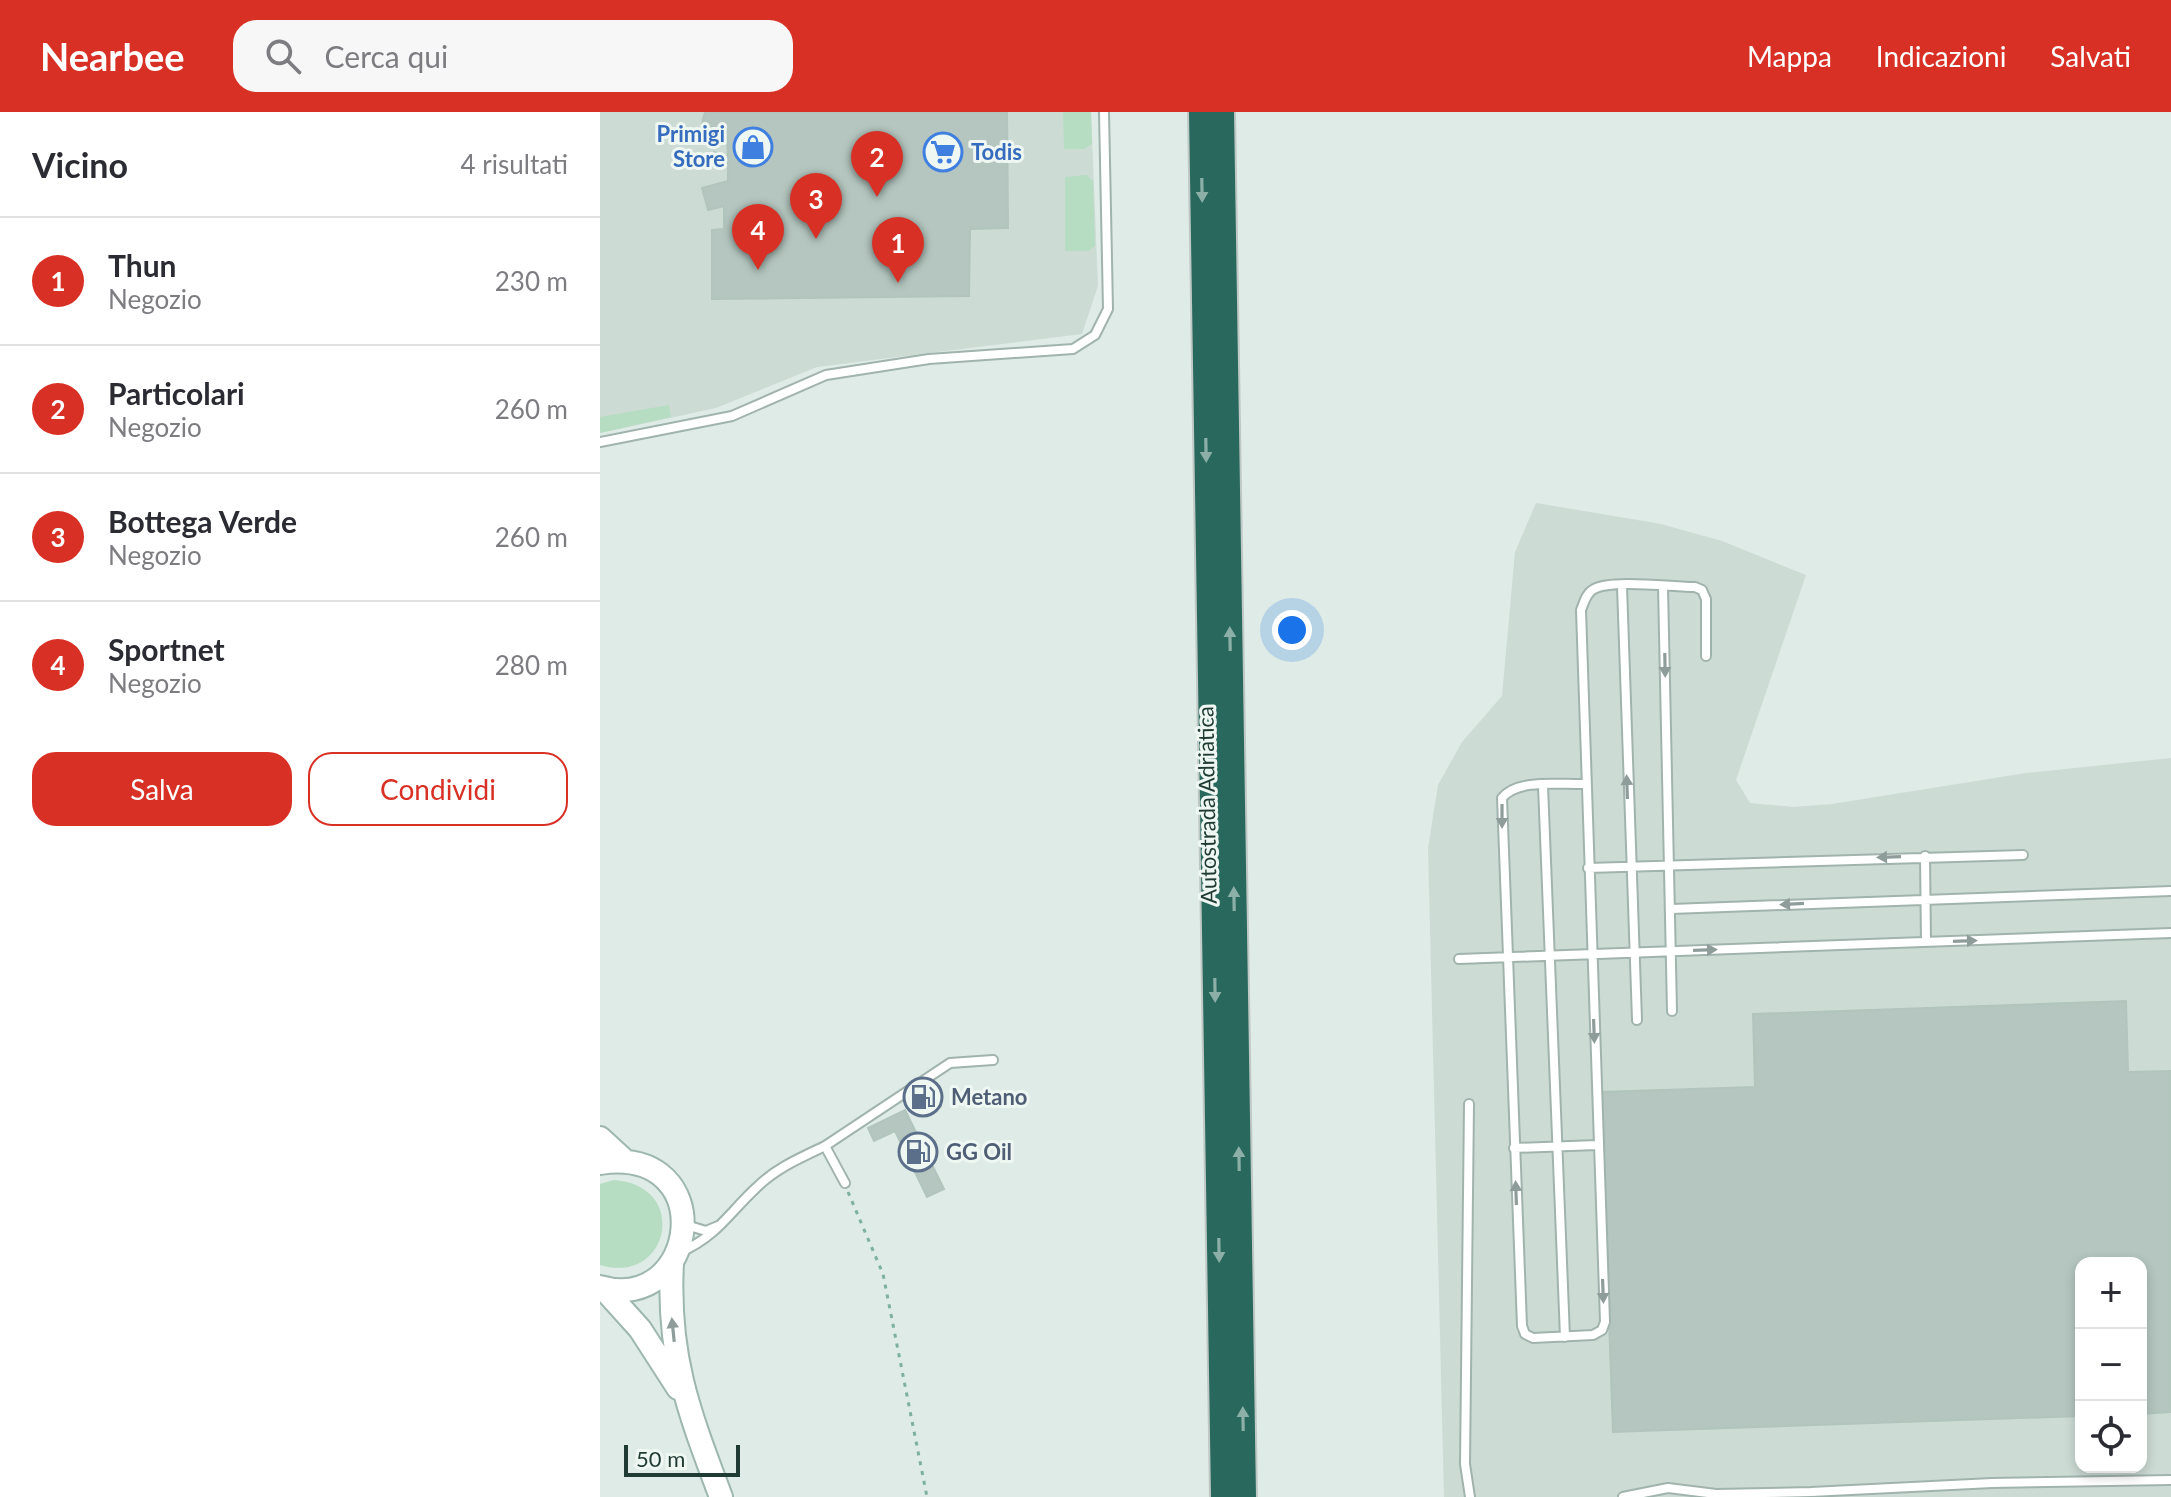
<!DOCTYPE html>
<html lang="it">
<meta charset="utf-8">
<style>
body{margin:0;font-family:Lato,sans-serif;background:#f7f7f7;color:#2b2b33}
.controls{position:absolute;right:24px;bottom:24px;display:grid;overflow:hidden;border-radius:16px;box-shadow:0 4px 12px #0003}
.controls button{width:72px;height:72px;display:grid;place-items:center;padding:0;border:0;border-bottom:2px solid #e1e1e2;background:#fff;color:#2b2b33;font:40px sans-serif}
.scale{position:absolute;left:24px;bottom:20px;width:116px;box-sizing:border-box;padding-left:8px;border:4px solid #1f3b34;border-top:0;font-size:22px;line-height:28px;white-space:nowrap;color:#1f3b34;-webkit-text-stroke:6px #eff7f3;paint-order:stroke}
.you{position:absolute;left:692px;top:518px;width:28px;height:28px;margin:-20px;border:6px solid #fff;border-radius:50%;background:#1a73e8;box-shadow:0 0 0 12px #1a73e833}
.badge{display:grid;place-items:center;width:52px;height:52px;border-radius:50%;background:#d93025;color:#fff;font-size:26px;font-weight:700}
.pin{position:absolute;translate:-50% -66px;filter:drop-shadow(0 2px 4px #0008)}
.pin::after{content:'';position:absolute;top:42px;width:28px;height:24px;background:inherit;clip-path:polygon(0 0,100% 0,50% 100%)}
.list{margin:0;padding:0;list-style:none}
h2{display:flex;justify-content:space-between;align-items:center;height:104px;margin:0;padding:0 32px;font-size:34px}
h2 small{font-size:26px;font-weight:400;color:#7c7c81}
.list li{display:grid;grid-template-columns:52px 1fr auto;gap:24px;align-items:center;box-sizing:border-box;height:128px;padding:0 32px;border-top:2px solid #e1e1e2}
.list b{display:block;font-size:30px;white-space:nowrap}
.list p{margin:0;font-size:26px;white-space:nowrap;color:#7c7c81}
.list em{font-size:26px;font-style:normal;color:#7c7c81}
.actions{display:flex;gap:16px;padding:24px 32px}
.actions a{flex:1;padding:18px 0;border:2px solid #d93025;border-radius:24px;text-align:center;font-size:28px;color:#d93025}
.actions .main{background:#d93025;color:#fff}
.icon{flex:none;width:44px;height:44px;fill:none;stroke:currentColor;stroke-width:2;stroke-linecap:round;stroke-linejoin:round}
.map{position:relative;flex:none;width:1571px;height:1385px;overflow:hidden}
header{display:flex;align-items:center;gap:48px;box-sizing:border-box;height:112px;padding:0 40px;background:#d93025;color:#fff}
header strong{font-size:38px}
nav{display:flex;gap:44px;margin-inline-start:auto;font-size:28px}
.search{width:560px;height:72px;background:#f7f7f7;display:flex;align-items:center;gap:20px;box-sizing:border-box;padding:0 28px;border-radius:24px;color:#7c7c81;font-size:30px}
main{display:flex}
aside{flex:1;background:#fff}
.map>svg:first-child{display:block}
</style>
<header>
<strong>Nearbee</strong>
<div class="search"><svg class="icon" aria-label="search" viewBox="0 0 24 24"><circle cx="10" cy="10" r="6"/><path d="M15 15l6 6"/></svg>Cerca qui</div>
<nav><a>Mappa</a><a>Indicazioni</a><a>Salvati</a></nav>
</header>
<main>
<aside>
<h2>Vicino<small>4 risultati</small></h2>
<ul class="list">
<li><span class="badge">1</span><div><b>Thun</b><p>Negozio</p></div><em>230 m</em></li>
<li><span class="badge">2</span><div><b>Particolari</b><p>Negozio</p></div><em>260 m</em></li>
<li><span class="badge">3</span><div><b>Bottega Verde</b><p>Negozio</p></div><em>260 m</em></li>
<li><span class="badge">4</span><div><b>Sportnet</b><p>Negozio</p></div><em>280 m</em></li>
</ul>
<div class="actions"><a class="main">Salva</a><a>Condividi</a></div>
</aside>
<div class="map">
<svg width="1571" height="1385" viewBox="0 0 1571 1385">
<rect width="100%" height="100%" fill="#deebe6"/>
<path fill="#cddbd5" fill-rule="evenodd" d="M0 0H491L498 174 482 222 217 255 116 296 0 321Z
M936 391 1061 412 1122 429 1206 463 1136 668 1150 691 1193 695 1232 692 1426 661 1571 646V1385H844L828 736 838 673 862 630 902 584 915 440ZM1481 1151H1541V1355H1481Z"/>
<path fill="#b6ddc1" d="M463 0H491L492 32 484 37H464Z
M487 63 493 69 495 134 488 139H465V65Z
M69 293 71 305 0 321V305Z
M14 1068C90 1073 70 1174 0 1153V1072Z"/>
<path fill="#b4c6bf" stroke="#b1c5bd" stroke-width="2" d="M105 0H407L408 116 370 117 369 184 112 187V118L124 117V94L108 98 102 76 128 69V49L114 54 108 46 114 40 128 45 127 25 100 19Z
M1526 889 1528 960 1571 959V1300L1541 1302V1151H1481V1304L1013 1320 1001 980 1155 975 1153 902Z
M339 974 341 994 320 996 318 976Z
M305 998 344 1077 327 1085 295 1019 274 1029 268 1016Z"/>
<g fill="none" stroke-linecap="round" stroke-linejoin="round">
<g stroke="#a1b3ad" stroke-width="12">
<path id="service" d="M0 330 132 304 226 263 329 247 473 237 495 223 508 197 504 0
M1022 474 1037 908
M1063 475 1072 899
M986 672C961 673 918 666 902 686L922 1214 925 1222 933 1226 993 1223 1002 1218 1005 1210 981 498C984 491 986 481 994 477 1012 467 1072 475 1095 475L1102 478 1106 487V544
M943 674 965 1225
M1325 744 1326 830
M988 756 1423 743
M1071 797 1571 779
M859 847 1571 821
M869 992 865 1352 870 1385
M225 1034 350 951 393 948
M914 1036 997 1033
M86 1113 106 1119 118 1114
M81 1140C118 1123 128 1102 156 1076 176 1056 200 1046 225 1034L245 1071
M1023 1385 1068 1376 1116 1382 1211 1380 1392 1371 1571 1368"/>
</g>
<g stroke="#9db7ae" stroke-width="26">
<path id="secondary" d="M0 1026 24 1048
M0 1051C121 1033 99 1203 0 1175
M72 1151C67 1245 89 1300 121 1385
M4 1177 40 1217 78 1276"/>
</g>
<g stroke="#c0c8c6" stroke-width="28">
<path id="motorway" d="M601 0 623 1385
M622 0 644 1385"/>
</g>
<path stroke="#7db0a1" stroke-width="3" stroke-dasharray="4 6" stroke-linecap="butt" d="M248 1080 283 1162 327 1385"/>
<use href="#service" stroke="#fff" stroke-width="8"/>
<use href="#secondary" stroke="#fff" stroke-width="22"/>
<use href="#motorway" stroke="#29695d" stroke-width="24"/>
</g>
<defs><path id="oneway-solid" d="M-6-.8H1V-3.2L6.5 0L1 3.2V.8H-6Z" transform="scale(2)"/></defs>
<g fill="#8cb0a8">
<use href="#oneway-solid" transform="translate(602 78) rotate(89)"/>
<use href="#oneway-solid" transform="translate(606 338) rotate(89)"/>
<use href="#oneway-solid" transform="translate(630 527) rotate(-91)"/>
<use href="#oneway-solid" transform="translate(634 787) rotate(-91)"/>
<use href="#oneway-solid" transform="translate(615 878) rotate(89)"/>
<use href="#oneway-solid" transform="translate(639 1047) rotate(-91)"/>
<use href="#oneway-solid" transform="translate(619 1138) rotate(89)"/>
<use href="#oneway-solid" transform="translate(643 1307) rotate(-91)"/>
</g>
<g fill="#8f9d9a">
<use href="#oneway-solid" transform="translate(1065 553) rotate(89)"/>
<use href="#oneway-solid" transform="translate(1027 675) rotate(-92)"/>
<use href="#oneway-solid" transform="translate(902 704) rotate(90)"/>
<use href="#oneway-solid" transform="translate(1289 745) rotate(178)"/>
<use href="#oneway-solid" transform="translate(1192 792) rotate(177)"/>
<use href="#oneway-solid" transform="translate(1365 829) rotate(-2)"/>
<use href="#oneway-solid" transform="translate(1105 838) rotate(-2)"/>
<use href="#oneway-solid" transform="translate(994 919) rotate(88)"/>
<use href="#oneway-solid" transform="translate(916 1081) rotate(-92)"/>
<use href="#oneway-solid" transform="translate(1003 1179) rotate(88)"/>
<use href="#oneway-solid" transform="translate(73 1218) rotate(-96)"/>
</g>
<defs>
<g id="shop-ring" transform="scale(2)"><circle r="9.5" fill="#eff7f3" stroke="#3f7fe0" stroke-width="1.5"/><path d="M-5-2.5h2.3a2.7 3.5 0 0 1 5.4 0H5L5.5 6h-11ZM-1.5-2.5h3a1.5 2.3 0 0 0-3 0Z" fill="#3f7fe0"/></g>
<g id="supermarket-ring" transform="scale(2)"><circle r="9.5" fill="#eff7f3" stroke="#3f7fe0" stroke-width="1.5"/><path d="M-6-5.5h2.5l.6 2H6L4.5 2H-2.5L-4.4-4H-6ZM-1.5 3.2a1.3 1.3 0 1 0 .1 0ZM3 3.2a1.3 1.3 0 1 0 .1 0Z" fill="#3f7fe0"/></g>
<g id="fuel-ring" transform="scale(2)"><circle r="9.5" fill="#eff7f3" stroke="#5c6f8a" stroke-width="1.5"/><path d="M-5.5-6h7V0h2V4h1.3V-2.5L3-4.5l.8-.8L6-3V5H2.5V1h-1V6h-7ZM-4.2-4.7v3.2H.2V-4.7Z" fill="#5c6f8a"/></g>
</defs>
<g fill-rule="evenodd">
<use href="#shop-ring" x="153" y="35"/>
<use href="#supermarket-ring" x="343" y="40"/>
<use href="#fuel-ring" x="323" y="985"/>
<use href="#fuel-ring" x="318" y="1040"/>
</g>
<g text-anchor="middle" stroke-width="6" stroke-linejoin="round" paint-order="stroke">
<g font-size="22" font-weight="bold" fill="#366cbe" stroke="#eff7f3" text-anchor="end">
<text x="125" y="30">Primigi<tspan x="125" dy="25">Store</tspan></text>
<text x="371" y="48" text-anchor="start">Todis</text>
</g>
<g font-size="22" fill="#1f3b34" stroke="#eff7f3">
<text transform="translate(607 693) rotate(-91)" y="8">Autostrada Adriatica</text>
</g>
<g font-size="22" font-weight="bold" fill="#4e5e75" stroke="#eff7f3" text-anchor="start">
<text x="351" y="993">Metano</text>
<text x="346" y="1048">GG Oil</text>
</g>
</g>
</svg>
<div class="controls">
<button>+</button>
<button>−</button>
<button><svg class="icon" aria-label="locate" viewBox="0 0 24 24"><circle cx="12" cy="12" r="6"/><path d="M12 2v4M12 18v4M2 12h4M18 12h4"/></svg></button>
</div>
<div class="scale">50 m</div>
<div class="you"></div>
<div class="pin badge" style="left:298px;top:171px">1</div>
<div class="pin badge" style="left:277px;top:85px">2</div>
<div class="pin badge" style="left:216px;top:127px">3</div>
<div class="pin badge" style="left:158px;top:158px">4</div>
</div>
</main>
